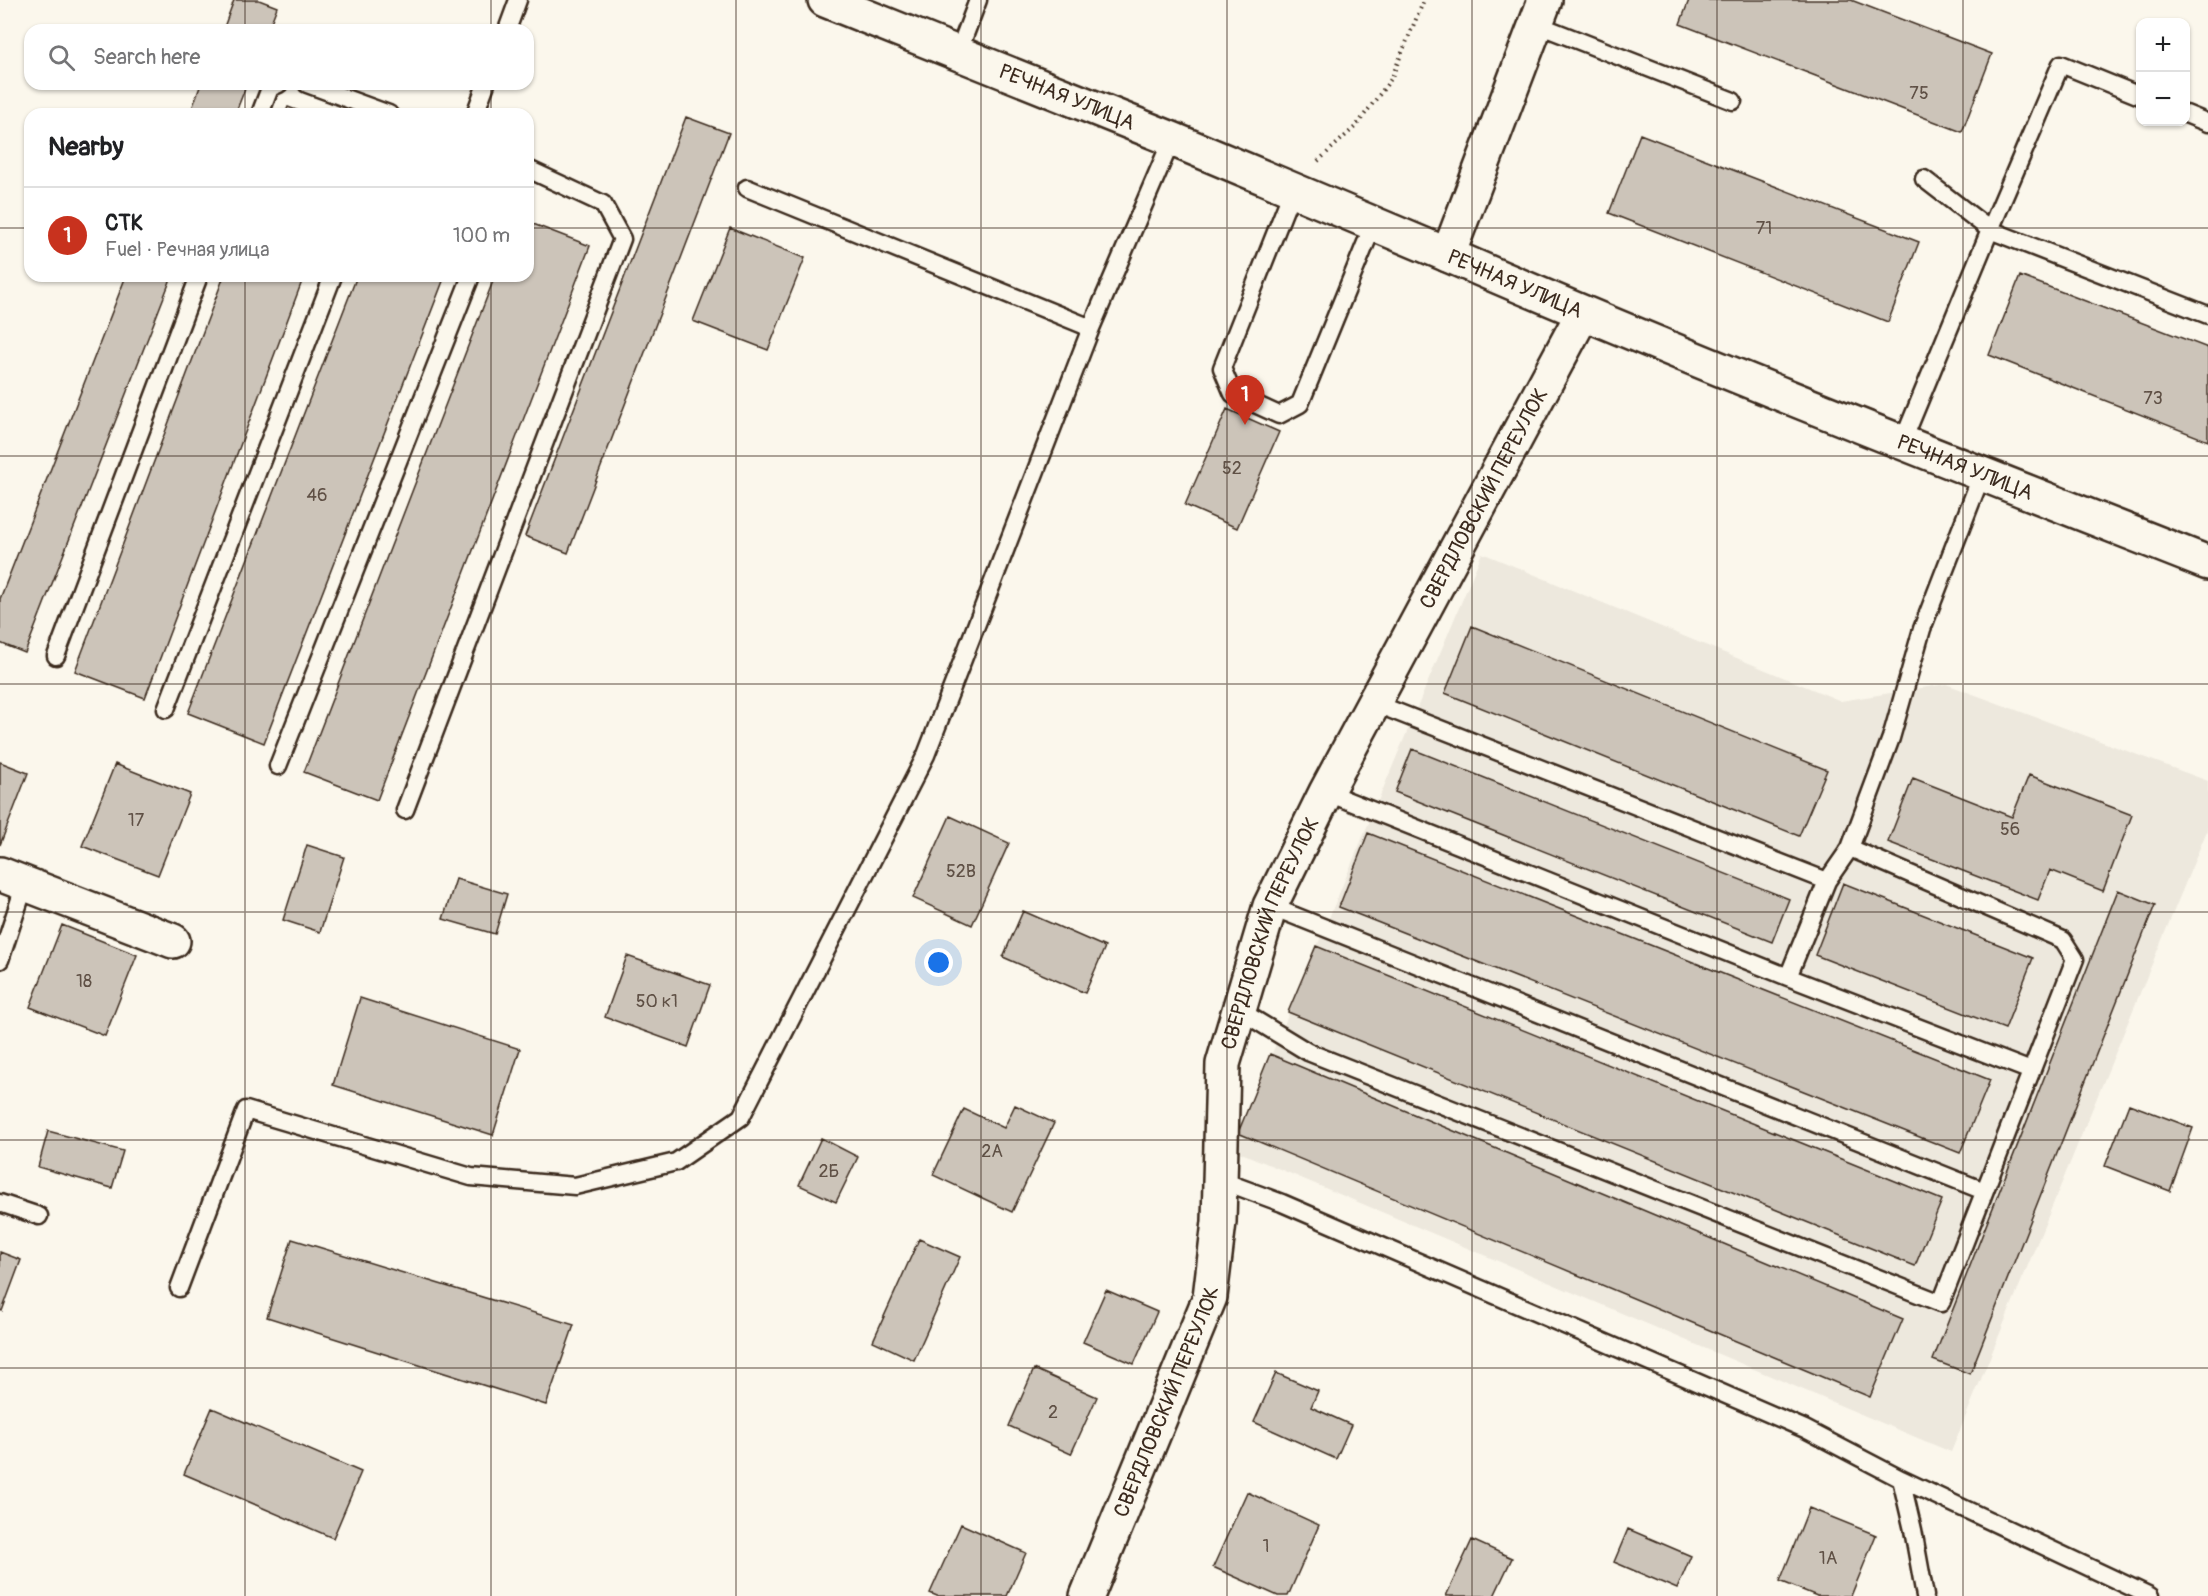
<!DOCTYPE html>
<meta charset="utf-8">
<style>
body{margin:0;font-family:Pangolin,sans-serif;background:#f2f2f2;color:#202124}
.controls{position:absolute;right:18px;top:18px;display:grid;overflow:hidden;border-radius:12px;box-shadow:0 2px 4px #0004}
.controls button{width:54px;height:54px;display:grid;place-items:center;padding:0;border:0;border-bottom:2px solid #e0e0e0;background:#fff;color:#202124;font:30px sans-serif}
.you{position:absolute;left:939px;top:963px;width:21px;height:21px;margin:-15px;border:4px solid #fff;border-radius:50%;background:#1a73e8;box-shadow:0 0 0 9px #1a73e833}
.badge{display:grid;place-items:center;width:39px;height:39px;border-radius:50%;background:#c8321e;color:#fff;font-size:20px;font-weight:700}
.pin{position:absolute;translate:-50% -50px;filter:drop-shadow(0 2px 3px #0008)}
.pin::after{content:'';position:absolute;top:32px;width:21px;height:18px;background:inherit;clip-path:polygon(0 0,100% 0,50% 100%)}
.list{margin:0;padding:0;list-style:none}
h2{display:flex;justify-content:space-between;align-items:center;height:78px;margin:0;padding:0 24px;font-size:26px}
h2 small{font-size:20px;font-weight:400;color:#757577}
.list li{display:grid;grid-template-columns:39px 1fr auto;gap:18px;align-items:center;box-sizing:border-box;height:96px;padding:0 24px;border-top:2px solid #e0e0e0}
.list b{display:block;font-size:22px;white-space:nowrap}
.list p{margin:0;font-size:20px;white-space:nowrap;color:#757577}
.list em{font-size:20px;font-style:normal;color:#757577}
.icon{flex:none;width:33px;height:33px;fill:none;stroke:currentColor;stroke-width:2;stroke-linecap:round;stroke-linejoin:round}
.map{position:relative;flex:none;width:2208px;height:1596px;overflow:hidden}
.search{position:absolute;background:#fff;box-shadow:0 2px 4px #0004;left:24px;top:24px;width:510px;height:66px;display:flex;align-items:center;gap:15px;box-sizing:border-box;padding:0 21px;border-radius:18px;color:#757577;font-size:22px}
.panel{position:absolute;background:#fff;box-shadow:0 2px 4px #0004;left:24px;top:108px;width:510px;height:174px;border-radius:18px}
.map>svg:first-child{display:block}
</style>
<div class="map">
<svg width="2208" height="1596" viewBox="0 0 2208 1596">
<rect width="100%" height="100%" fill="#fbf7ec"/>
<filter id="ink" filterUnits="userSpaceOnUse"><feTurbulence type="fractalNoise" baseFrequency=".0167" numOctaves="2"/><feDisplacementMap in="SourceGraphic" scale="12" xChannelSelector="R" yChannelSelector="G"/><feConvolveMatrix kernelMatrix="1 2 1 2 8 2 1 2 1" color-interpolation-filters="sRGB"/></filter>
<g filter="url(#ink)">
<path fill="#ede8dd" d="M1482 553 1841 701 1946 684 2208 781V828L1951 1452 1232 1149Z"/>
<path fill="#ccc4b9" stroke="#3b2a1e" stroke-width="1.5" d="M234 0H259L277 7 268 30H223Z
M1689 0H1851L1992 54 1962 132 1680 24Z
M201 84H247L235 114H190Z
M288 107 307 114H285Z
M686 117 729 133 568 553 525 536Z
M1640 134 1919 242 1888 322 1609 213Z
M528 222 590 246 377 800 304 772 495 276H528Z
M730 228 805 258 768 350 693 321Z
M126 276H172L25 653 0 643V599Z
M224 276H304L145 698 75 671Z
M357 276H445L264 743 188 713Z
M2020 276 2208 348V441L1989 355Z
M1227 409 1279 432 1237 528 1185 505Z
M1472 626 1827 770 1799 836 1445 693Z
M1412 749 1789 899 1772 942 1395 792Z
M0 762 28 773 0 845Z
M115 764 190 794 158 875 82 846Z
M2029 775 2132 815 2103 891 2050 870 2038 900 1888 842 1913 778 2012 817Z
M950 816 1009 843 972 925 913 898Z
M1368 833 1990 1080 1960 1153 1339 907Z
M307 845 344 857 320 932 283 920Z
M456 879 507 894 495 934 443 919Z
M1843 883 2033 958 2005 1029 1815 955Z
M2118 890 2155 905 1970 1374 1933 1360Z
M1023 911 1105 947 1085 993 1003 957Z
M62 925 137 955 105 1036 30 1007Z
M1316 946 1942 1200 1915 1266 1288 1012Z
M627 956 710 985 688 1047 605 1017Z
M360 998 520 1049 493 1135 333 1085Z
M1270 1054 1903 1319 1870 1397 1238 1133Z
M2129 1104 2193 1128 2170 1191 2105 1166Z
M1015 1105 1054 1123 1012 1212 933 1175 964 1109 1004 1128Z
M48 1131 123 1151 112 1188 38 1167Z
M821 1138 858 1157 836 1202 799 1185Z
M292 1239 574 1325 546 1405 267 1317Z
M919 1239 960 1257 914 1360 873 1341Z
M0 1252 21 1260 2 1311 0 1310Z
M1106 1290 1157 1312 1134 1364 1083 1342Z
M1034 1369 1097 1397 1071 1454 1009 1426Z
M1276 1373 1318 1391 1311 1407 1351 1425 1336 1459 1254 1422Z
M212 1408 361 1472 333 1538 184 1474Z
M1247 1492 1319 1525 1288 1596H1278L1213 1567Z
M1809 1508 1876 1535 1851 1596H1817L1780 1581Z
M961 1524 1026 1553 1007 1596H937L930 1593Z
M1628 1529 1691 1556 1677 1589 1614 1562Z
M1472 1540 1512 1558 1494 1596H1446Z"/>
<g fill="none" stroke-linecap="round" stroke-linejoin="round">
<g stroke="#3b2a1e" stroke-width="21">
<path id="lane" d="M1536 24 1733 101
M507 30 518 0
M958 53 978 0
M307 84 389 114
M260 114 270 88 279 84
M475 114 486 84
M2186 114 2208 123
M1924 179 1990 230 2208 315
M747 188 1091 328
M1293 189 1222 368 1233 394 1279 415 1300 404 1374 223
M1902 443 1990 230 2061 64 2140 96
M56 656 199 276
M1374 703 1827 881
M166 709 333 276
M278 766 471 276
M1326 792 1788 977
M405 810 622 239 603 204 528 169
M1850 848 1827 881 1788 977 2031 1071
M1270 906 1984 1191
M0 960 25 884
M1239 1010 1308 1052 1941 1303 2075 959 2063 940 1850 848 1891 738 1922 629 1982 474
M1220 1180 1282 1203 1805 1429 1901 1479 2150 1596
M0 1203 39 1216
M179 1288 246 1110 471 1177 575 1186 676 1162 741 1117 926 755 1091 328 1172 139
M1901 1479 1913 1530 1925 1596"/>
</g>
<g stroke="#3b2a1e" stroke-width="38">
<g id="street">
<path id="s1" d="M825 0 1172 139 1448 255"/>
<path d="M0 874 173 941"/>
<path id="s2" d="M1087 1596 1210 1297 1219 1222 1223 1064 1270 906 1326 792 1583 313"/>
</g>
</g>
<g stroke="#3b2a1e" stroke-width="38">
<g id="secondary">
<path id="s3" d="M1545 0 1448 255C1699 364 1954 463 2208 563"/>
</g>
</g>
<path stroke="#3b2a1e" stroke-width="4" stroke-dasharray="1.5 4.5" stroke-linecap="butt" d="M1318 161 1356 126 1391 79 1424 0"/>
<use href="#lane" stroke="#fbf7ec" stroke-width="16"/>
<use href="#street" stroke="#fbf7ec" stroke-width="33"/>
<use href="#secondary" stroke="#fbf7ec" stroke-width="33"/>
</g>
</g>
<path fill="none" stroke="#3b2a1e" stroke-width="1.5" stroke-opacity="0.55" d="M245 0V30M491 0V30M736 0V1596M981 0V1596M1227 0V1596M1472 0V1596M1717 0V1596M1963 0V1596M245 84V114M491 84V114M0 228H30M528 228H2208M245 276V1596M491 276V1596M0 456H2208M0 684H2208M0 912H2208M0 1140H2208M0 1368H2208"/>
<g text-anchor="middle" stroke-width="5" stroke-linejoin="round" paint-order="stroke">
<g font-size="18" fill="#5f5045">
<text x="1919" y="99">75</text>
<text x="1764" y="234">71</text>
<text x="2153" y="404">73</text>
<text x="1232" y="474">52</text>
<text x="317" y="501">46</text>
<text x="136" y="826">17</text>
<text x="2010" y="835">56</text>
<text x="961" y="877">52В</text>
<text x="84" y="987">18</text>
<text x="657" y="1007">50 к1</text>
<text x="992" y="1157">2А</text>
<text x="829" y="1177">2Б</text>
<text x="1053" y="1418">2</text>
<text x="1266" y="1552">1</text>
<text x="1828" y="1564">1А</text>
</g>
<g font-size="21" fill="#3b2a1e" stroke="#fbf7ec">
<text dy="7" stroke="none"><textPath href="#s1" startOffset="261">РЕЧНАЯ УЛИЦА</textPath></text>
<text dy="7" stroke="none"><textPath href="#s3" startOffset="346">РЕЧНАЯ УЛИЦА</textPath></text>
<text dy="7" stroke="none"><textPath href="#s3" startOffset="832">РЕЧНАЯ УЛИЦА</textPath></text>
<text dy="7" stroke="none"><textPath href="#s2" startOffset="1182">СВЕРДЛОВСКИЙ ПЕРЕУЛОК</textPath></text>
<text dy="7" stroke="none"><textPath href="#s2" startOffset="696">СВЕРДЛОВСКИЙ ПЕРЕУЛОК</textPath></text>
<text dy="7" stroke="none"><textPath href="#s2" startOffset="210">СВЕРДЛОВСКИЙ ПЕРЕУЛОК</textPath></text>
</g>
</g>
</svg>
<div class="controls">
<button>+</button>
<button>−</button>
</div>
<div class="you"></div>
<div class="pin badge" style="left:1245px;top:425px">1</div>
<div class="search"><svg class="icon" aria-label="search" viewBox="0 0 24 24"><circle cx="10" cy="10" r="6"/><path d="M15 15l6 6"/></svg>Search here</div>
<section class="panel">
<h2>Nearby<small></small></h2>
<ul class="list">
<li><span class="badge">1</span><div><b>СТК</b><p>Fuel · Речная улица</p></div><em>100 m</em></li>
</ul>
</section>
</div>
